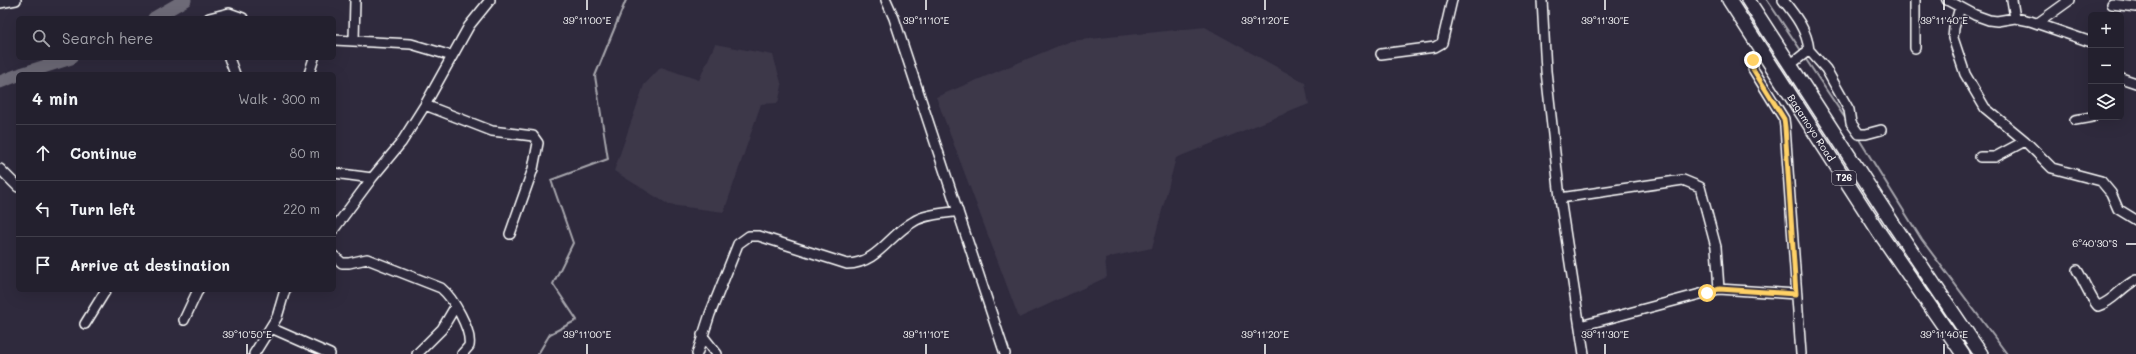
<!DOCTYPE html>
<meta charset="utf-8">
<style>
body{margin:0;font-family:Mali,sans-serif;background:#2f2d3a;color:#f1f3f6}
.controls{position:absolute;right:12px;top:12px;display:grid;overflow:hidden;border-radius:6px;box-shadow:0 4px 16px #0002}
.controls button{width:36px;height:36px;display:grid;place-items:center;padding:0;border:0;border-bottom:1px solid #403e4a;background:#23202e;color:#f1f3f6;font:20px sans-serif}
.stop{position:absolute;width:12px;height:12px;margin:-9px;border:3px solid #ffd166;border-radius:50%;background:#fff}
.stop.end{background:#ffd166;border-color:#fff;box-shadow:0 1px 4px #0008}
.list{margin:0;padding:0;list-style:none}
h2{display:flex;justify-content:space-between;align-items:center;height:52px;margin:0;padding:0 16px;font-size:17px}
h2 small{font-size:13px;font-weight:400;color:#a3a3aa}
.list li{display:grid;grid-template-columns:26px 1fr auto;gap:12px;align-items:center;box-sizing:border-box;height:56px;padding:0 16px;border-top:1px solid #403e4a}
.list b{display:block;font-size:15px;white-space:nowrap}
.list em{font-size:13px;font-style:normal;color:#a3a3aa}
.icon{flex:none;width:22px;height:22px;fill:none;stroke:currentColor;stroke-width:2;stroke-linecap:round;stroke-linejoin:round}
.map{position:relative;flex:none;width:2136px;height:354px;overflow:hidden}
.search{position:absolute;background:#23202e;box-shadow:0 4px 16px #0002;left:16px;top:16px;width:320px;height:44px;display:flex;align-items:center;gap:10px;box-sizing:border-box;padding:0 14px;border-radius:6px;color:#a3a3aa;font-size:15px}
.panel{position:absolute;background:#23202e;box-shadow:0 4px 16px #0002;left:16px;top:72px;width:320px;height:220px;border-radius:6px}
.map>svg:first-child{display:block}
</style>
<div class="map">
<svg width="2136" height="354" viewBox="0 0 2136 354">
<rect width="100%" height="100%" fill="#2f2a3d"/>
<filter id="ink" filterUnits="userSpaceOnUse"><feTurbulence type="fractalNoise" baseFrequency=".025" numOctaves="2"/><feDisplacementMap in="SourceGraphic" scale="8" xChannelSelector="R" yChannelSelector="G"/><feConvolveMatrix kernelMatrix="1 2 1 2 8 2 1 2 1" color-interpolation-filters="sRGB"/></filter>
<g filter="url(#ink)">
<path fill="#3c3749" d="M1205 27 1305 83 1309 104 1176 158 1152 248 1105 258 1107 277 1019 318 936 97 1070 41Z
M715 44 773 55 782 86 778 103 761 104 724 212 669 205 614 171 644 85 661 67 699 80Z"/>
<g fill="none" stroke-linecap="round" stroke-linejoin="round">
<path stroke="#a7a6ad" stroke-width="2" d="M1767 0 1802 52
M1805 58 1847 121
M1857 136 1922 240 2007 354
M538 354 550 334 577 320 553 284 573 243 551 180 608 159 595 76 626 0"/>
<path stroke="#6d6a77" stroke-width="13" d="M154 18 185 0
M21 74 71 58
M0 82 18 75"/>
<g stroke="#fff" stroke-width="12">
<path id="minor" d="M886 0 894 18 1005 354
M1542 0 1546 71 1560 198 1584 354
M1783 0C1795 15 1807 30 1809 50L1790 65
M1947 0 1975 15 1989 20 1997 21 2015 18 2030 21 2091 42
M2012 0 2015 18
M0 3 16 0
M2112 4 2136 7
M1960 7 1954 28 1953 38 1965 74 1985 108 2025 141 2052 168 2101 181 2111 193 2118 209 2136 220
M209 18 229 13 243 18
M2038 23 2070 0
M334 40 411 44 452 56
M354 40 355 0
M1915 48V0
M1809 50 1826 69 1849 110 1851 123 1859 134H1866L1881 130
M1762 52 1753 60V69L1784 119 1785 127 1801 354
M1381 54 1435 47 1442 43 1452 0
M229 58 235 74
M309 74 314 58
M2121 78 2136 83
M425 105 492 131 533 136 538 143 533 169 510 234
M2075 120 2092 117
M1980 157H1995L2025 141
M0 169 18 187
M334 173 372 178
M1560 198 1683 180 1700 187 1716 247 1719 289
M334 229 372 178 401 143 425 105 469 26 490 0
M334 256 342 263H349L367 259 441 288C453 298 472 330 469 346L462 354
M2077 270C2082 277 2093 303 2098 306 2114 301 2121 287 2136 280
M184 320 198 290
M85 324 106 290
M1580 326 1719 289 1796 294
M271 328 330 354
M702 335 717 354
M254 354 277 317 285 290
M417 354 442 329 455 307
M697 354 710 314 738 244 749 236H759L847 264C878 263 888 236 913 222 925 214 943 214 958 211"/>
</g>
<g stroke="#fff" stroke-width="16">
<g id="highway">
<path id="s1" d="M1729 0 1879 232 1963 354"/>
<path d="M1748 0 1894 225 1981 354"/>
</g>
</g>
<use href="#minor" stroke="#2f2a3d" stroke-width="9"/>
<use href="#highway" stroke="#2f2a3d" stroke-width="13"/>
</g>
</g>
<g fill="none" stroke-linecap="round" stroke-linejoin="round" filter="url(#ink)">
<path stroke="#ffd166" stroke-width="5" d="M1707 293 1719 289 1796 294 1785 127 1784 119 1753 69V60"/>
</g>
<path fill="none" stroke="#fff" stroke-width="1.5" d="M587 0V10M926 0V10M1265 0V10M1605 0V10M1944 0V10M2126 244H2136M247 344V354M587 344V354M926 344V354M1265 344V354M1605 344V354M1944 344V354"/>
<g text-anchor="middle" stroke-width="3" stroke-linejoin="round" paint-order="stroke">
<rect fill="#2f2a3d" stroke="#c1bfc5" stroke-width="1" x="1832" y="171" width="24" height="14" rx="3"/>
<g font-size="9" font-weight="bold" fill="#fff">
<text x="1844" y="181">T26</text>
</g>
<g font-size="10" fill="#fff" stroke="#2f2a3d">
<text dy="4" stroke="none"><textPath href="#s1" startOffset="152">Bagamoyo Road</textPath></text>
</g>
</g>
<g font-size="10" text-anchor="middle" fill="#fff" stroke="#2f2a3d" stroke-width="3" stroke-linejoin="round" paint-order="stroke">
<text x="587" y="24">39°11'00"E</text>
<text x="926" y="24">39°11'10"E</text>
<text x="1265" y="24">39°11'20"E</text>
<text x="1605" y="24">39°11'30"E</text>
<text x="1944" y="24">39°11'40"E</text>
<text x="2095" y="247">6°40'30"S</text>
<text x="247" y="338">39°10'50"E</text>
<text x="587" y="338">39°11'00"E</text>
<text x="926" y="338">39°11'10"E</text>
<text x="1265" y="338">39°11'20"E</text>
<text x="1605" y="338">39°11'30"E</text>
<text x="1944" y="338">39°11'40"E</text>
</g>
</svg>
<div class="controls">
<button>+</button>
<button>−</button>
<button><svg class="icon" aria-label="layers" viewBox="0 0 24 24"><path d="M12 4l9 5-9 5-9-5zM3 14l9 5 9-5"/></svg></button>
</div>
<div class="stop" style="left:1707px;top:293px"></div>
<div class="stop end" style="left:1753px;top:60px"></div>
<div class="search"><svg class="icon" aria-label="search" viewBox="0 0 24 24"><circle cx="10" cy="10" r="6"/><path d="M15 15l6 6"/></svg>Search here</div>
<section class="panel">
<h2>4 min<small>Walk · 300 m</small></h2>
<ul class="list">
<li><svg class="icon" aria-label="ahead" viewBox="0 0 24 24"><path d="M12 20V5M6 11l6-6 6 6"/></svg><div><b>Continue</b></div><em>80 m</em></li>
<li><svg class="icon" aria-label="left" viewBox="0 0 24 24"><path d="M17 20v-9H6M10 6l-5 5 5 5"/></svg><div><b>Turn left</b></div><em>220 m</em></li>
<li><svg class="icon" aria-label="arrive" viewBox="0 0 24 24"><path d="M6 21V4h12l-3 4 3 4H6"/></svg><div><b>Arrive at destination</b></div></li>
</ul>
</section>
</div>
